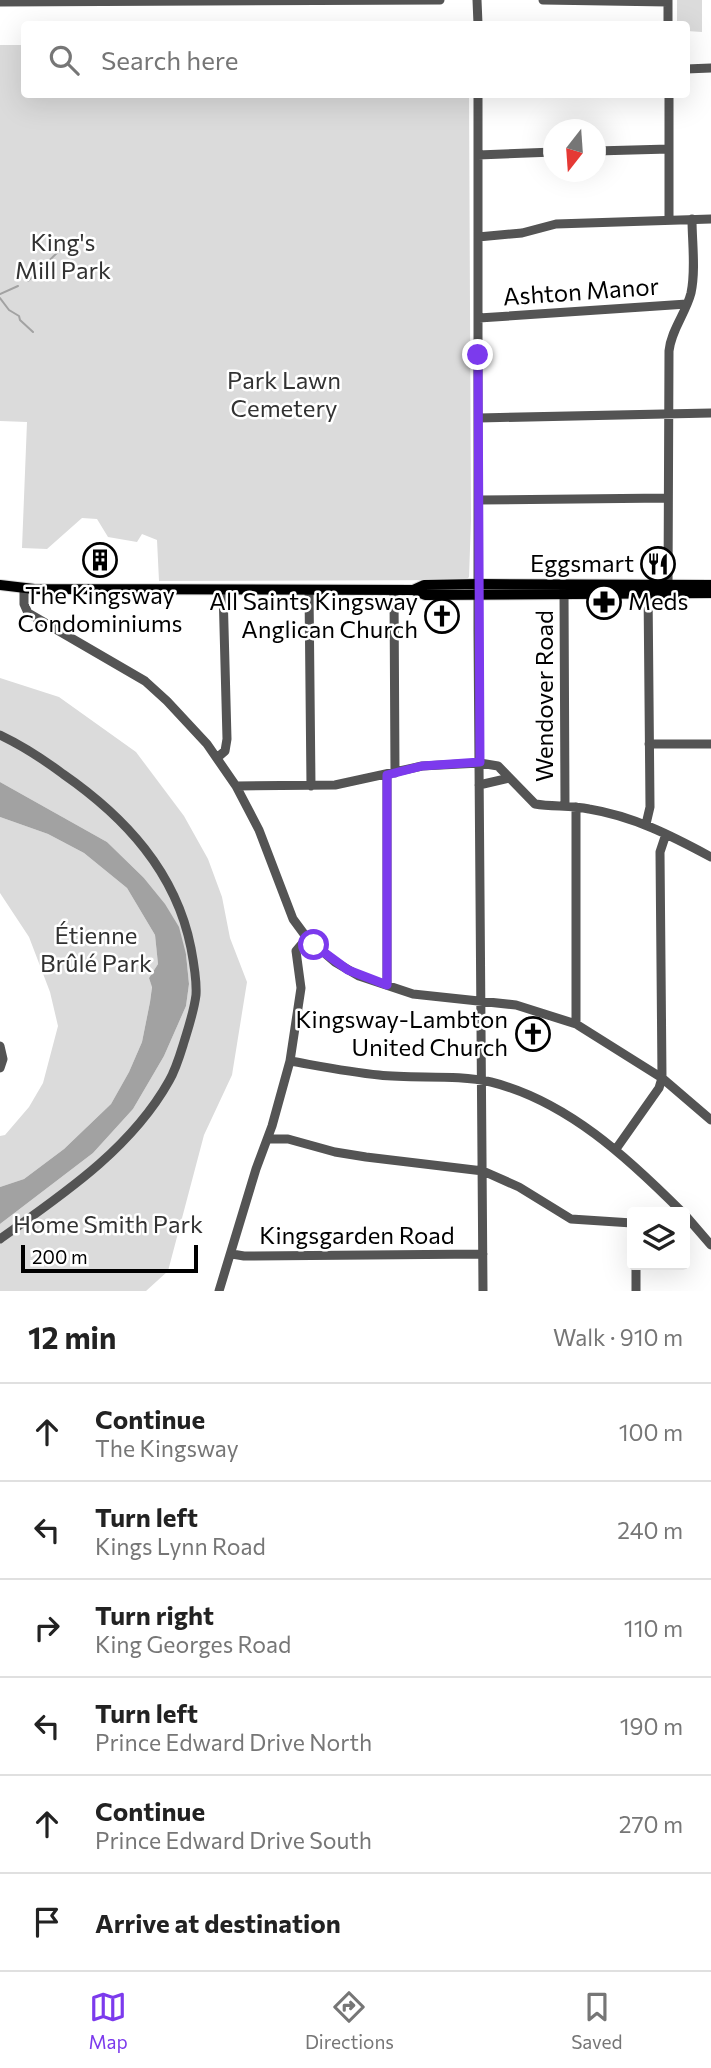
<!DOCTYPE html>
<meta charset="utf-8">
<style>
body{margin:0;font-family:Commissioner,sans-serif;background:#f6f6f6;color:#222}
.controls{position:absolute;right:21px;bottom:21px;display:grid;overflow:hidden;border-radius:7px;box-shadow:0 7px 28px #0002}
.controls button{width:63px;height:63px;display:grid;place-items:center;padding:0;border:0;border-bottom:2px solid #e0e0e0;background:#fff;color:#222;font:35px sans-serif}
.compass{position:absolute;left:543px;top:119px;width:63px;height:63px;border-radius:50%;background:#fff;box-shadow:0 7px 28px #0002;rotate:197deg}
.scale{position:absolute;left:21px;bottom:18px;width:177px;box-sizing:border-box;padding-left:7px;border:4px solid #000;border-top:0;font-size:19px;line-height:24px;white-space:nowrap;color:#000;-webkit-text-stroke:5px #fff;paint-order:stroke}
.stop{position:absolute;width:21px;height:21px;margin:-16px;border:5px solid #7c3aed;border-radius:50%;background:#fff}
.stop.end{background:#7c3aed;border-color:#fff;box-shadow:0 2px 7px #0008}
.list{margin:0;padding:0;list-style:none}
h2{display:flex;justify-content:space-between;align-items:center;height:91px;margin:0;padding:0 28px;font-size:30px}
h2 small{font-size:23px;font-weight:400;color:#767676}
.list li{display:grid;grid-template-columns:46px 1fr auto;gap:21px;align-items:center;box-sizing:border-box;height:98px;padding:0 28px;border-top:2px solid #e0e0e0}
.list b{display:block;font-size:26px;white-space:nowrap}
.list p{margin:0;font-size:23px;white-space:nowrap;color:#767676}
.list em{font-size:23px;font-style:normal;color:#767676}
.icon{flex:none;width:38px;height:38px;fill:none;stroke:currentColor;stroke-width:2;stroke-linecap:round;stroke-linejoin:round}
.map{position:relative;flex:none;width:711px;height:1291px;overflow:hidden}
.search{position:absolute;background:#fff;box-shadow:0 7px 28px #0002;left:21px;right:21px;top:21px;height:77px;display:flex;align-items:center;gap:18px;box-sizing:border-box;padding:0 24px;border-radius:7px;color:#767676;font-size:26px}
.sheet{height:679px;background:#fff}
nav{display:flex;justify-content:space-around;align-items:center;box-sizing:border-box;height:98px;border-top:2px solid #e0e0e0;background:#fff;font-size:19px;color:#767676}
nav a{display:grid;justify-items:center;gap:4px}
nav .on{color:#7c3aed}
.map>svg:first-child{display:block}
</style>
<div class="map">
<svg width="711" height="1291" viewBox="0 0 711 1291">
<rect width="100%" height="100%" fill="#fff"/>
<path fill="#dbdbdb" d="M677 0H702V32L687 31 686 24H677Z
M0 45H24V94L469 95 471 520 469 577 466 580 159 581 157 540 142 534 137 542 108 537 97 519 82 518 47 549 22 548 27 422 0 421Z
M0 678 59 697 136 752 184 816 208 859 222 897 230 938 247 982 232 1075 204 1135 168 1271 146 1291H0V1224L93 1153 133 1109 164 1056 186 1006 189 984 186 954 143 877 107 842 0 782Z
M0 817 48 834 84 853 127 888 155 935 158 964 149 978 152 986 150 1002 142 1042 129 1072 111 1104 64 1149 24 1179 0 1187V1136L5 1135 29 1107 43 1083 58 1026 50 992 29 937 0 893Z"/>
<path fill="#a2a2a2" d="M0 782 107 842 143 877 165 904 179 927 186 954 189 984 186 1006 164 1056 133 1109 93 1153 0 1224V1187L24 1179 64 1149 111 1104 129 1072 142 1042 150 1002 152 987 149 978 158 964 155 935 127 888 84 853 48 834 0 817Z"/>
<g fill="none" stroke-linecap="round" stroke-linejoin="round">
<path stroke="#a2a2a2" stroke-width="2" d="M28 281 60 250 77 237
M0 294 18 286
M0 298 9 310 19 316 20 320 33 332"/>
<g stroke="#dbdbdb" stroke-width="12">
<path id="major" d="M0 585 34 589 413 590 424 585 478 584 711 585
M413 590 425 595 711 593"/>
</g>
<path stroke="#545454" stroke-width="9" d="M477 0 478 24
M543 0 668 2
M668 0V24
M0 2 440 0
M686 69 711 68
M478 94V631L483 1291
M669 94V220
M596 151 669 149
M478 155 554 152
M478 237 522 233 556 224 711 219
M479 318 687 304
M479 418 711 413
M479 500 667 498
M24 589V604L28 613 145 681 167 701 207 744 236 786 259 830 293 919 307 938 335 962 359 976 413 994 516 1005 576 1024 662 1078 711 1120
M309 590 311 786
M394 590 395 773
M564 590 565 806
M668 591 669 351C671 330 686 313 691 293 696 270 692 242 692 219
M0 735C23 746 43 759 63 774 125 817 176 872 191 948 194 964 197 980 196 995 194 1011 189 1026 184 1042 180 1055 176 1069 169 1081 131 1149 62 1195 0 1239
M649 744H711
M218 757 225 751 227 739 223 590
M387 775V985
M479 785 510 778
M236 786 335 785 422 766 480 763 498 766 535 804C553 807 571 805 589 809 633 816 672 836 711 857
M646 824 650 807 648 587
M576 1024V807
M0 1046 3 1059 0 1068
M290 1061C319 1066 349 1072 379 1075 415 1079 456 1074 491 1082 567 1101 628 1158 682 1212
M268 1139H288L335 1152 366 1157 483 1171 519 1187 571 1219 632 1223
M616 1149 659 1088 662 1078 660 852 666 834
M685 1215 711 1245
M232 1254 244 1256 483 1254
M219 1291 256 1169 272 1126 290 1061 301 988 296 951 307 938
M636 1291V1265"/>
<use href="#major" stroke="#000" stroke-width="10"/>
</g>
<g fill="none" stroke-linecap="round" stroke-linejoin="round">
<path stroke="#7c3aed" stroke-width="9" d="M314 945 348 970 387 985V775L422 766 480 762 478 355"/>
</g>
<defs>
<g id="building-ring" transform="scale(1.75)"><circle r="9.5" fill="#fff" stroke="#000" stroke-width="1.5"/><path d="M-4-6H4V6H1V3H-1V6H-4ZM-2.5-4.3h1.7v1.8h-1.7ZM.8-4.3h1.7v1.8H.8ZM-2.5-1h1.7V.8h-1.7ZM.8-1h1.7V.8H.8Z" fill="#000"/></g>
<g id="restaurant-ring" transform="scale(1.75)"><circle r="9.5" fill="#fff" stroke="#000" stroke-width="1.5"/><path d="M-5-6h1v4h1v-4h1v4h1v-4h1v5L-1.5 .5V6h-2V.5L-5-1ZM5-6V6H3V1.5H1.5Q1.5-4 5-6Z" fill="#000"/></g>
<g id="pharmacy-ring" transform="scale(1.75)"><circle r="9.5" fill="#fff" stroke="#000" stroke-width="1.5"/><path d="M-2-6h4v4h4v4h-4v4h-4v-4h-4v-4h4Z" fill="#000"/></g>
<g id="church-ring" transform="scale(1.75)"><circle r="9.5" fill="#fff" stroke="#000" stroke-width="1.5"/><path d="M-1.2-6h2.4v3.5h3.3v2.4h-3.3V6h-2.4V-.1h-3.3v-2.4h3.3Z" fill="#000"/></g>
</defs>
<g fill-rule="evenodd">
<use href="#building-ring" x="100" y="560"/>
<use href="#restaurant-ring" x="658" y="564"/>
<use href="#pharmacy-ring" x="604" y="602"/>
<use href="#church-ring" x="442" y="616"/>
<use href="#church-ring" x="533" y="1034"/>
</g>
<g text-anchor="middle" stroke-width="5" stroke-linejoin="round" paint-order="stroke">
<g font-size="24" fill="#323232" stroke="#fff">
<text x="63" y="251">King's<tspan x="63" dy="28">Mill Park</tspan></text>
<text x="284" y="389">Park Lawn<tspan x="284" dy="28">Cemetery</tspan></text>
<text x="96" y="944">Étienne<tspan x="96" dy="28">Brûlé Park</tspan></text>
<text x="108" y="1233">Home Smith Park</text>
</g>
<g font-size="24" fill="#000" stroke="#fff">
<text transform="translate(581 292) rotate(-4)" y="8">Ashton Manor</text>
<text transform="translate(545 696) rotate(-90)" y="8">Wendover Road</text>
<text x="357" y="1244">Kingsgarden Road</text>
</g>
<g font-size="24" fill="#000" stroke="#fff" text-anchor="end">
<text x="634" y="572">Eggsmart</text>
<text x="100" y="604" text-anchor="middle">The Kingsway<tspan x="100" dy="28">Condominiums</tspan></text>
<text x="418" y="610">All Saints Kingsway<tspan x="418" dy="28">Anglican Church</tspan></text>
<text x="628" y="610" text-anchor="start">Meds</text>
<text x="508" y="1028">Kingsway-Lambton<tspan x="508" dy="28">United Church</tspan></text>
</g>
</g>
</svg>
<div class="controls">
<button><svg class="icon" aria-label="layers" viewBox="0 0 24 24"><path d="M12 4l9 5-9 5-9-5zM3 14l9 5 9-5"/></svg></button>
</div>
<svg class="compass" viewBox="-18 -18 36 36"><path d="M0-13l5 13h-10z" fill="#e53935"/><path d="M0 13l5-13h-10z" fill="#767676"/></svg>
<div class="scale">200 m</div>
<div class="stop" style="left:314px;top:945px"></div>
<div class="stop end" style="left:478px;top:355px"></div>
<div class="search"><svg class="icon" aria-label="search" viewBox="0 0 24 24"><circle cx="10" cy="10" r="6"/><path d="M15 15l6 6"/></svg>Search here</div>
</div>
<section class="sheet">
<h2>12 min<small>Walk · 910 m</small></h2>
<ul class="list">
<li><svg class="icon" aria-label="ahead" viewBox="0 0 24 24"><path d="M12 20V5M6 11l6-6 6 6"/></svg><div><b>Continue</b><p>The Kingsway</p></div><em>100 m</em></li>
<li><svg class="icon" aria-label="left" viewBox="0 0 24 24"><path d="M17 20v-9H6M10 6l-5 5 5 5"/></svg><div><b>Turn left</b><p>Kings Lynn Road</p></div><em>240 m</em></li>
<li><svg class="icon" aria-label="right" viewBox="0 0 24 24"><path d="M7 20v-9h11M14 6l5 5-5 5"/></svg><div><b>Turn right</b><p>King Georges Road</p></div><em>110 m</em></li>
<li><svg class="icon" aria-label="left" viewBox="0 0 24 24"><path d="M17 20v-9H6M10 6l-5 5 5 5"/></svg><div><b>Turn left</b><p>Prince Edward Drive North</p></div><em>190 m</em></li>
<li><svg class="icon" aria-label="ahead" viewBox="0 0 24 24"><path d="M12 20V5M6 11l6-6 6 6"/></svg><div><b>Continue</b><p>Prince Edward Drive South</p></div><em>270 m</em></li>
<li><svg class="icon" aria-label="arrive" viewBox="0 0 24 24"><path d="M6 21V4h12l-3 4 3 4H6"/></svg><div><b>Arrive at destination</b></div></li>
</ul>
</section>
<nav>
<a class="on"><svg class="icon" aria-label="map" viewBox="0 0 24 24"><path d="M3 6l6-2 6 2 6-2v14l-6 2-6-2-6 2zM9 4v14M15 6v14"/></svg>Map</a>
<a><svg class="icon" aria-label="directions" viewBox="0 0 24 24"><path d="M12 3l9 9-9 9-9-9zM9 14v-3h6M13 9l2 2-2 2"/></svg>Directions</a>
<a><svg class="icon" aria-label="saved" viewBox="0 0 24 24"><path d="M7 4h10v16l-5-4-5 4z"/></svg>Saved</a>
</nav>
